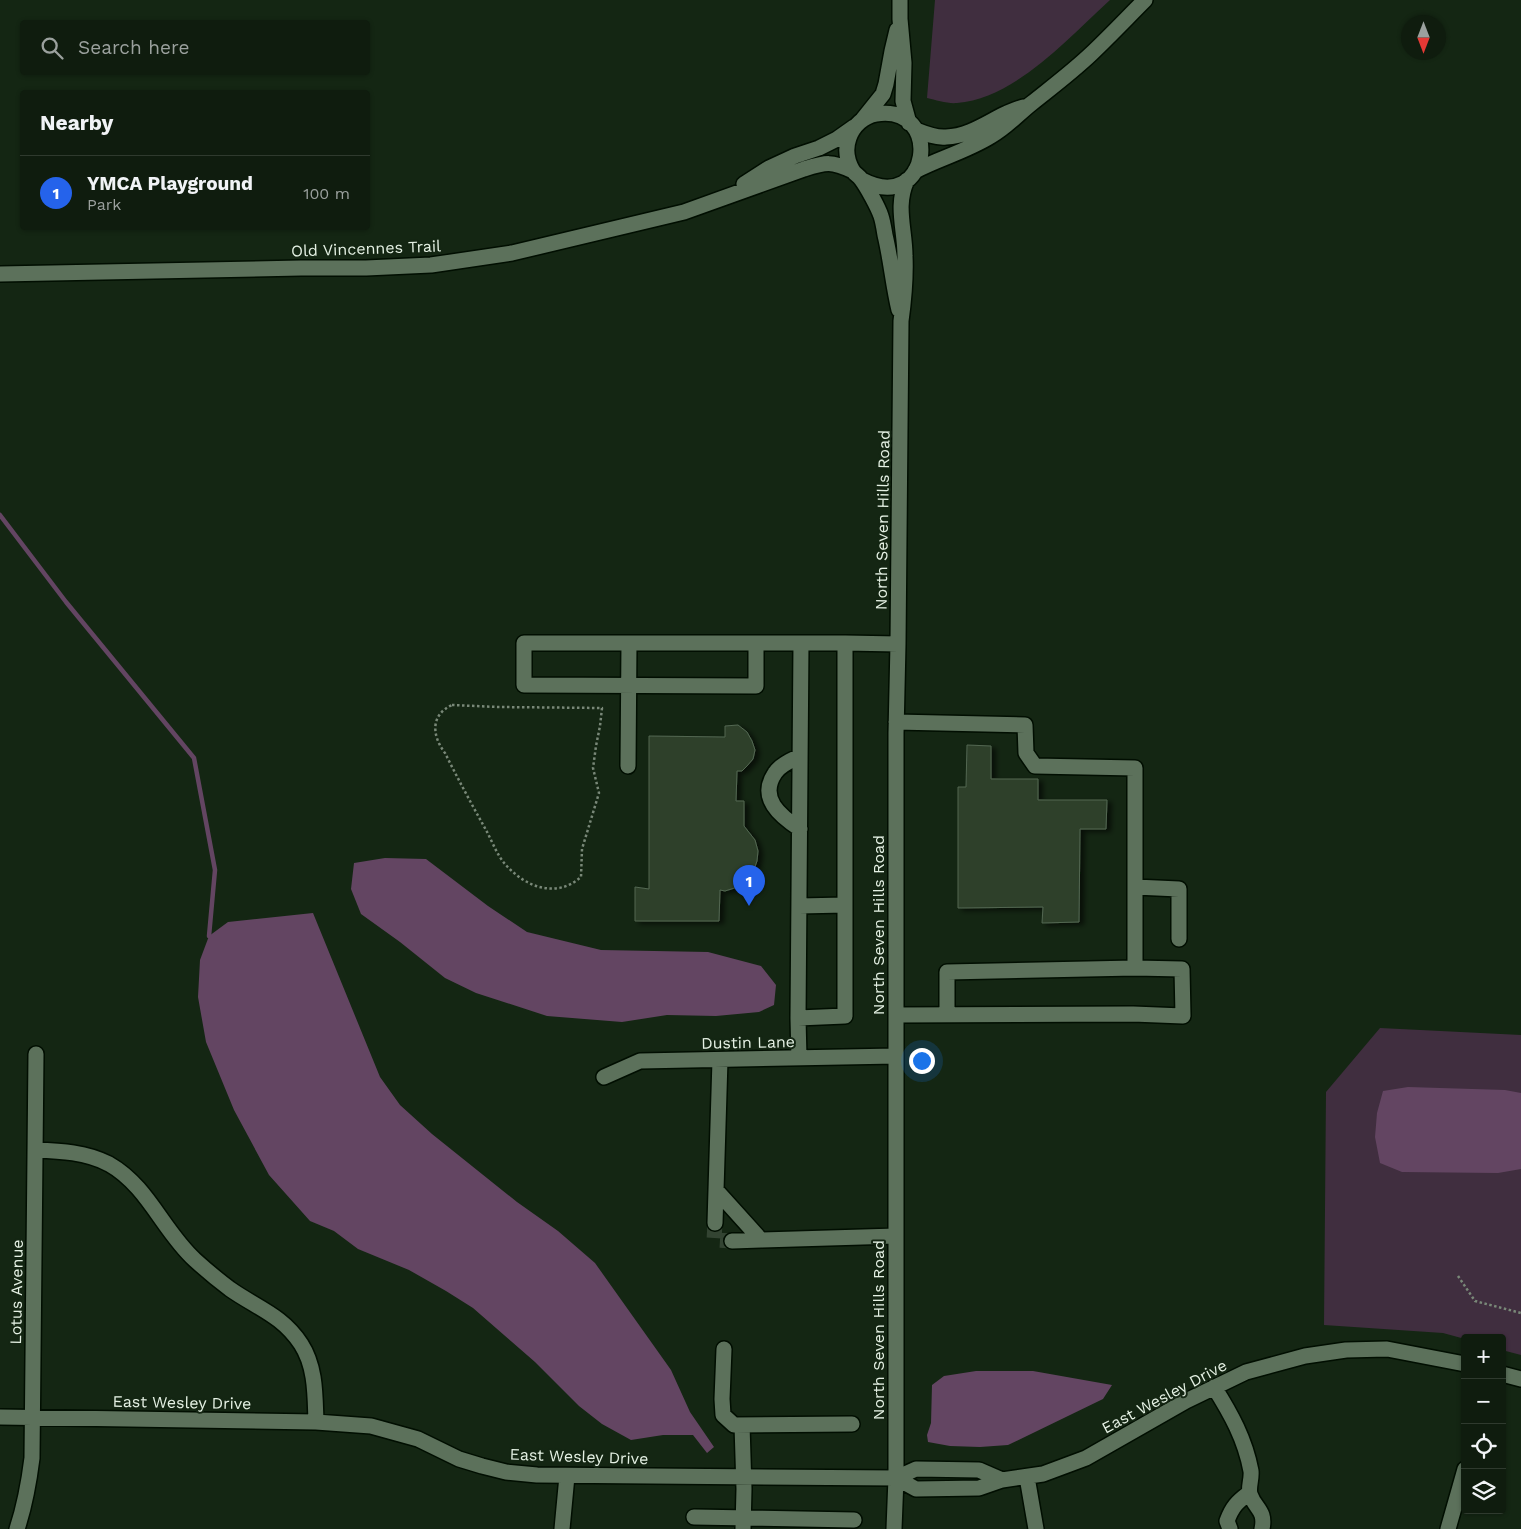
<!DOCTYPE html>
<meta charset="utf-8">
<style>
body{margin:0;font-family:"Work Sans",sans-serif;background:#182517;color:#f1f3f6}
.controls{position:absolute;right:15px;bottom:15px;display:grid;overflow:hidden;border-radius:5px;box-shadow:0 1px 4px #0004}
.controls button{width:45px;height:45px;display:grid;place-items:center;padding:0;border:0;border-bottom:1px solid #2f3a2e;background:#0f1c0e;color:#f1f3f6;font:25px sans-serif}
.compass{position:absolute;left:1401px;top:15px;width:45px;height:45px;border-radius:50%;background:#0f1c0e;box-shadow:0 1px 4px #0004;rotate:180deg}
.you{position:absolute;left:921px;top:1060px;width:18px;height:18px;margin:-12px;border:4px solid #fff;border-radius:50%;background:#1a73e8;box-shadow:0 0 0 8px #1a73e833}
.badge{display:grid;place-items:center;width:32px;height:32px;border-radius:50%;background:#2563eb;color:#fff;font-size:16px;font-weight:700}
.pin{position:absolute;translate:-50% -41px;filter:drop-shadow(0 1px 2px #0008)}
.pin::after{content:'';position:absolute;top:26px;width:18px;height:15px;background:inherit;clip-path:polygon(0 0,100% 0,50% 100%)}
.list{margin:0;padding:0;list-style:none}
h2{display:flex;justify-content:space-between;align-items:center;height:65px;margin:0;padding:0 20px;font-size:21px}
h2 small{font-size:16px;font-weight:400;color:#9ba19e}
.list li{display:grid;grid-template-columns:32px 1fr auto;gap:15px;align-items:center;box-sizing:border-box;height:75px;padding:0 20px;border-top:1px solid #2f3a2e}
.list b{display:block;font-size:19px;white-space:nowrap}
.list p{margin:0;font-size:16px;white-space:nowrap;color:#9ba19e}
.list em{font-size:16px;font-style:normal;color:#9ba19e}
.icon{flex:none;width:28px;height:28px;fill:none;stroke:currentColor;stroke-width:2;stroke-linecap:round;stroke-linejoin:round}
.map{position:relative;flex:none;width:1521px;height:1529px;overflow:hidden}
.search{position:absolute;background:#0f1c0e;box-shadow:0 1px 4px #0004;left:20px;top:20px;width:350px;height:55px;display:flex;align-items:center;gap:12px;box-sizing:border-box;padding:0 18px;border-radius:5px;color:#9ba19e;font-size:19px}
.panel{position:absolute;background:#0f1c0e;box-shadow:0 1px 4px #0004;left:20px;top:90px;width:350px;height:140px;border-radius:5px}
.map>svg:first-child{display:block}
</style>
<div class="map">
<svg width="1521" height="1529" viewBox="0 0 1521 1529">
<defs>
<filter id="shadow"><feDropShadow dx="4.5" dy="2.5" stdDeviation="2.5" flood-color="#0009"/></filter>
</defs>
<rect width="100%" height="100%" fill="#142613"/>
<path fill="#402e3f" d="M935 0H1110C1068 38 1016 98 957 103 948 104 936 100 927 98Z
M1380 1028 1521 1035V1355L1502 1350V1338H1465V1339L1443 1333 1324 1325 1326 1092Z"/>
<path fill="#634562" d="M385 858 426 859 488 906 527 932 601 950 708 952 761 966 776 985 774 1005 759 1012 716 1016 667 1015 622 1022 547 1016 476 993 445 978 400 942 361 914 351 889 354 863Z
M313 913 380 1077 400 1105 432 1134 517 1202 558 1231 595 1263 671 1370 690 1412 714 1447 707 1453 693 1435H663L631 1440 602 1424 579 1406 535 1362 473 1308 446 1291 409 1270 358 1249 334 1231 310 1221 269 1175 234 1110 206 1042 198 997 200 960 209 936 228 922Z
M1408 1087 1505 1090 1521 1093V1169L1498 1173 1402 1172 1380 1163 1375 1137 1377 1113 1383 1091Z
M976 1371H1033L1112 1385 1103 1399 1008 1445 980 1447 950 1446 928 1442 927 1435 931 1423 932 1385 944 1376Z"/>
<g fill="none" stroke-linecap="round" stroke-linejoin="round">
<path stroke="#634562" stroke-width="4.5" d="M0 515 66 602 194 758 215 870 209 936"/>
</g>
<path fill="#2d402c" stroke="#536751" filter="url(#shadow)" d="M738 725 747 732 752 741 755 750 753 759 747 766 742 771H737L736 801H744V826L755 840 758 851 757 861 752 875 744 885 725 891 720 890 719 921H635V887L649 889V736L725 737V726Z
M967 745 991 746V779H1038V800H1107L1106 829H1080L1079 922 1042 923 1043 907 958 908V787H966Z"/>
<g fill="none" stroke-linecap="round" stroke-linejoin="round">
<path stroke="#334432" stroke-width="15" stroke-dasharray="15 8" stroke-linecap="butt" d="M715 1223 714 1240 732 1241"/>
<g stroke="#010e01" stroke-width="18">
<path id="minor" d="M900 0V19L904 63 903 101 909 123
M863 119 883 94 886 84 892 51 897 30
M916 130C926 134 936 138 946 137 969 136 986 123 1005 114 1011 111 1017 109 1023 107
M915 171C940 158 967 151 991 136 1007 127 1018 114 1032 103 1052 87 1072 72 1091 54 1109 37 1127 18 1145 0
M862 180C931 216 944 103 876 114 864 116 853 126 849 138 845 149 847 161 853 171 855 174 859 176 861 179 867 187 878 207 881 216 883 222 884 229 885 235 891 260 893 285 899 310
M744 184 769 168 795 156 819 148 837 139 854 127
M0 274 301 268H366L431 265 512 253 684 212 804 169C827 162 831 161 853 171
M756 643V686L524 685V643H801
M801 643H845V1016L798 1018Z
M845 643 898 644
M628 766 629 643
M800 829C780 816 758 798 775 773 780 765 792 760 800 756
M1135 887 1179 889V939
M799 906 845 905
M896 1015 1133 1014 1183 1016 1182 969 1135 968V768L1035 766 1026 753 1025 725 896 722
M947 1015V972L1135 968
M798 1018 799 1058
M720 1060 716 1190 761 1240 896 1236
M604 1077 640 1061 896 1056
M35 1150C61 1151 86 1152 109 1164 148 1186 163 1231 195 1260 206 1270 218 1280 230 1289 257 1308 282 1315 301 1344 316 1367 315 1396 316 1422
M715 1223 716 1190
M732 1241 761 1240
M724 1349 722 1399 723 1415 734 1425 852 1424
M1502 1374 1521 1379
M1214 1387C1231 1414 1245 1439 1251 1471 1252 1479 1248 1487 1250 1494 1255 1509 1266 1510 1262 1529
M0 1417 316 1422 371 1426 418 1439 459 1459 482 1466 506 1472 537 1475 896 1478 916 1489 979 1488 1002 1480 1043 1474 1086 1458 1186 1401 1246 1372 1305 1356 1346 1350 1387 1349 1465 1364
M742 1425 744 1489 743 1529
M1027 1477 1036 1529
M896 1478 916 1469 979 1470 1002 1480
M694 1517 854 1520
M17 1529C25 1505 29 1482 32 1458L36 1054
M562 1529 567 1476
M894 1529 896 1478V733L898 644 901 321C904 299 906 278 905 256 905 229 895 206 907 180
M1230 1529 1227 1521C1232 1507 1237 1502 1249 1493
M1448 1529 1465 1469"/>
</g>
<path stroke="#798878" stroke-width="2.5" stroke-dasharray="2.5 2.5" stroke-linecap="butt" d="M452 705 498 707 602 708 600 726 596 746 593 768 599 793 582 849 581 877C556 899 525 887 505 864 497 855 492 841 486 830 472 805 458 779 445 753 432 736 430 715 452 705Z
M1458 1276 1475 1301 1521 1313"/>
<use href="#minor" stroke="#5c715b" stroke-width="15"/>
</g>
<g text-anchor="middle" stroke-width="4" stroke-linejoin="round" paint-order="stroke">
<g font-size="16" fill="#e5f1e4" stroke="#142613">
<text transform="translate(366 248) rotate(-2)" y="6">Old Vincennes Trail</text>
<text transform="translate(882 520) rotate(-89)" y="6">North Seven Hills Road</text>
<text transform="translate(878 925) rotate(-90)" y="6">North Seven Hills Road</text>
<text transform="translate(748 1042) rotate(-1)" y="6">Dustin Lane</text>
<text transform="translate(16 1292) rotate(-89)" y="6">Lotus Avenue</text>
<text transform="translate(878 1330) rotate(-90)" y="6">North Seven Hills Road</text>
<text transform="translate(1164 1396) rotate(-28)" y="6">East Wesley Drive</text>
<text transform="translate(182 1402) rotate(1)" y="6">East Wesley Drive</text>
<text transform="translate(579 1456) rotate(2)" y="6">East Wesley Drive</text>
</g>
</g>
</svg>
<div class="controls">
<button>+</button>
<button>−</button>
<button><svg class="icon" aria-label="locate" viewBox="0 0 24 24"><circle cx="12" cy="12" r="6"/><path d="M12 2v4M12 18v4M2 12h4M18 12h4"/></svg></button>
<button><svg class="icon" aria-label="layers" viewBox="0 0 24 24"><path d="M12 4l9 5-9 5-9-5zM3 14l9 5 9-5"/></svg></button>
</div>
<svg class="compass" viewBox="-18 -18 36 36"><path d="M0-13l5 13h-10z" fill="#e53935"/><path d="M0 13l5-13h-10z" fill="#9ba19e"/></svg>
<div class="you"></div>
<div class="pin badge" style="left:749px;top:906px">1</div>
<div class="search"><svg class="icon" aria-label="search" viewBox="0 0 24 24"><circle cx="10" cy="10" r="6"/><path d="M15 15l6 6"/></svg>Search here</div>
<section class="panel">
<h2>Nearby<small></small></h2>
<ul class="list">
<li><span class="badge">1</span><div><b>YMCA Playground</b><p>Park</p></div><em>100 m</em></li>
</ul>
</section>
</div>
